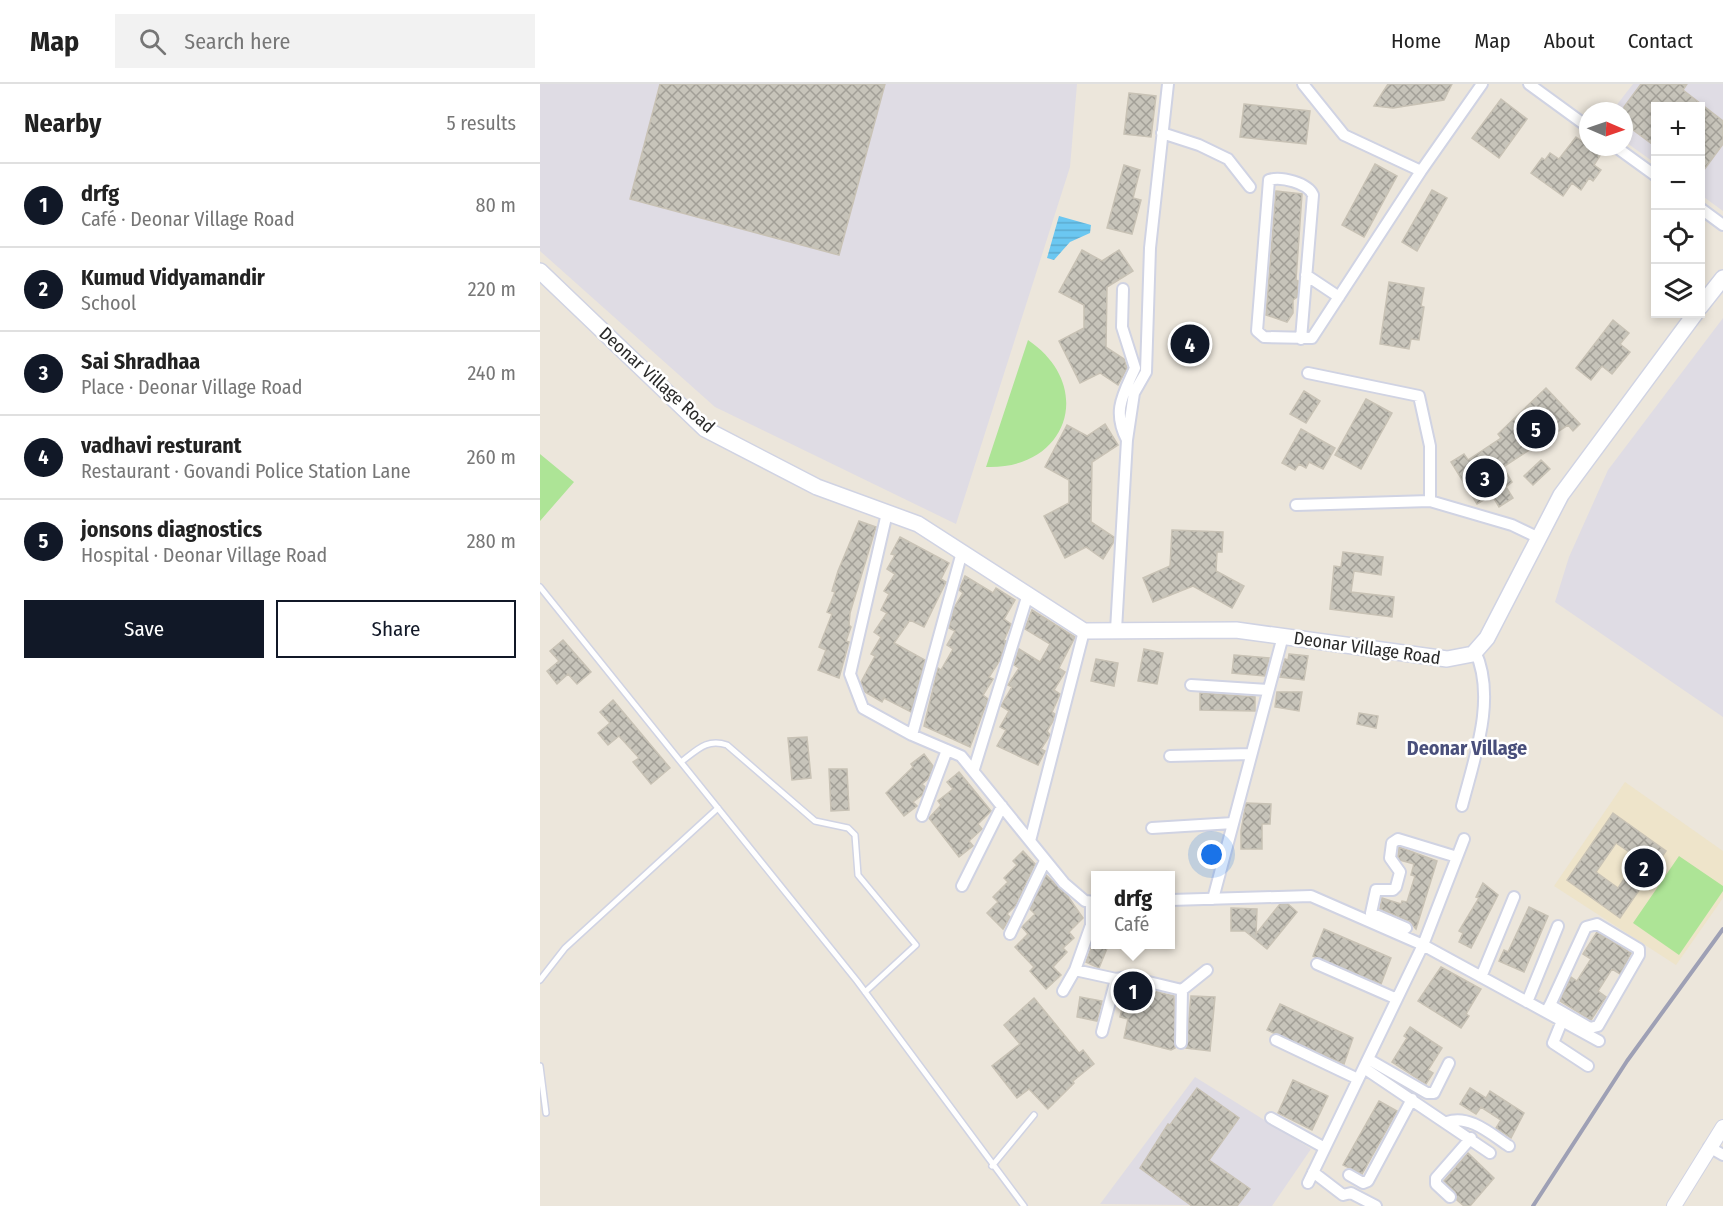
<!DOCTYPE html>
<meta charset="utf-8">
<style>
body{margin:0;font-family:"Fira Sans Condensed",sans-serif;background:#f2f2f2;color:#222}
.controls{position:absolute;right:18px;top:18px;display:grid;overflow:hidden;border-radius:0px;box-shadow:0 3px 9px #0003}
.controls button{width:54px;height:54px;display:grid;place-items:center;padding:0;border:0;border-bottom:2px solid #e0e0e0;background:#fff;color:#222;font:30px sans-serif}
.compass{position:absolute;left:1039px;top:18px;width:54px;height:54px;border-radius:50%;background:#fff;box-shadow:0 3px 9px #0003;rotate:92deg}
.you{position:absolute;left:672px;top:771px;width:21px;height:21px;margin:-15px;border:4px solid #fff;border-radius:50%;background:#1a73e8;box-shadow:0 0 0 9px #1a73e833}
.badge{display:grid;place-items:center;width:39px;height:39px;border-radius:50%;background:#111827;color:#fff;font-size:20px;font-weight:700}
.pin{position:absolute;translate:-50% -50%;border:3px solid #fff;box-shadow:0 2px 6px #0006}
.popup{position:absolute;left:551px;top:787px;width:84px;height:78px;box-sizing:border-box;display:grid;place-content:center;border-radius:0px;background:#fff;filter:drop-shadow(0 2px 4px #0005);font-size:20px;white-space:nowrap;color:#767676}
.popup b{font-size:22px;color:#222}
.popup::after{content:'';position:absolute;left:50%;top:100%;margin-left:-12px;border:12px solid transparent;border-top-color:#fff}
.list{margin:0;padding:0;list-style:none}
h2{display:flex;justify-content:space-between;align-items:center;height:78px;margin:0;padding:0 24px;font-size:26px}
h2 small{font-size:20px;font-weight:400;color:#767676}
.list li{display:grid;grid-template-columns:39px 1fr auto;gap:18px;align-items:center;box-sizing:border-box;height:84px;padding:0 24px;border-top:2px solid #e0e0e0}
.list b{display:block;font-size:22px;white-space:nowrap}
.list p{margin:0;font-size:20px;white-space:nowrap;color:#767676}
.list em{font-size:20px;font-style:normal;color:#767676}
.actions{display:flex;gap:12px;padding:18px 24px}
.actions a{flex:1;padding:14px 0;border:2px solid #111827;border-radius:0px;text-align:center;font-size:21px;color:#111827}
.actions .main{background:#111827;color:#fff}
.icon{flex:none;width:33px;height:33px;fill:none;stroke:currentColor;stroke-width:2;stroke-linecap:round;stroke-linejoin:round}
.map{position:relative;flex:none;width:1183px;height:1122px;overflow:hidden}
header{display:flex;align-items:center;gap:36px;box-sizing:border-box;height:84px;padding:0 30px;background:#fff;border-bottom:2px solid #e0e0e0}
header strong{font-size:28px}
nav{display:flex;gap:33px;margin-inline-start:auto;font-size:21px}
.search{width:420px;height:54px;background:#f2f2f2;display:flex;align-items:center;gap:15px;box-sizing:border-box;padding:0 21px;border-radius:0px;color:#767676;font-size:22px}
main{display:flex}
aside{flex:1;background:#fff}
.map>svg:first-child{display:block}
</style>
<header>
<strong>Map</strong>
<div class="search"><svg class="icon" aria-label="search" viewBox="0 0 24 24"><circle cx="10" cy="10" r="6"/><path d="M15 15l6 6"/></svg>Search here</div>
<nav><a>Home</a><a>Map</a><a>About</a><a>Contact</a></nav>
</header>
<main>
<aside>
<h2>Nearby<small>5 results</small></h2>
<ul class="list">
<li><span class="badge">1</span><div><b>drfg</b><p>Café · Deonar Village Road</p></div><em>80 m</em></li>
<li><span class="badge">2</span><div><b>Kumud Vidyamandir</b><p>School</p></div><em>220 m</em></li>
<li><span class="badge">3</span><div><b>Sai Shradhaa</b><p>Place · Deonar Village Road</p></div><em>240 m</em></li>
<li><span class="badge">4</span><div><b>vadhavi resturant</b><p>Restaurant · Govandi Police Station Lane</p></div><em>260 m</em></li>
<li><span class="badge">5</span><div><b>jonsons diagnostics</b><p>Hospital · Deonar Village Road</p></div><em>280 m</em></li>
</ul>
<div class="actions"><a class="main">Save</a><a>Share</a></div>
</aside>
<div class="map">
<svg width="1183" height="1122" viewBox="0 0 1183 1122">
<defs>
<pattern id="water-rules" width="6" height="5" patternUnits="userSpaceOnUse" patternTransform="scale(1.5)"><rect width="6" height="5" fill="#6bc7f1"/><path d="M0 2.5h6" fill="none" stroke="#5dabcf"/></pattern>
<pattern id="building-cross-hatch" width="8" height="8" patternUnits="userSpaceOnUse" patternTransform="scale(1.5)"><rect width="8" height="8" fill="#c7c4ba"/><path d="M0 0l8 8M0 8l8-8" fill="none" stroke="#a29f97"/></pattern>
</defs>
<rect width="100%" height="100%" fill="#ece6db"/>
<path fill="#dfdce4" d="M0 0H537L530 83 416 440 175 323 0 167Z
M1093 0H1183V127L1161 111 1160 22H1116L1115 79 1084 57V27H1072Z
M1183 234V633L1015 518 1029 473 1068 386Z
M655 993 771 1065 732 1122 560 1120Z"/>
<path fill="#eee4ca" d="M1085 698 1183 767V814L1136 881 1014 802Z"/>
<path fill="#ade496" d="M488 256C556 302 528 386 446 383Z
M0 370 34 398 0 437Z
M1139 772 1183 802V807L1139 871 1093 839Z"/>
<path fill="url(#water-rules)" d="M519 132 551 141 550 149 530 158 514 176 507 174Z"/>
<path fill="url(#building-cross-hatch)" stroke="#c8c2b5" stroke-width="1.5" fill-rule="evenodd" d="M120 0H345L299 171 90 115Z
M848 0H912L904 16 853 24 834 22Z
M1101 0H1147L1143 6 1183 37V60L1161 90V22H1116V63L1084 39V23Z
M589 9 616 12 611 53 584 50Z
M961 15 987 35 959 74 932 54Z
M704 20 770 27 766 60 700 53Z
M1036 53 1061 70 1054 81 1061 86 1053 97 1049 94 1041 106 1032 99 1023 112 991 89 1002 74 1005 76 1010 69 1019 75Z
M835 80 857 92 824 153 802 141Z
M584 81 600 86 593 114 601 116 592 150 567 144Z
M892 106 907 114 877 167 862 158Z
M736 107 762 110 756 196 758 197 757 213 753 216V229L747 238 726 231Z
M542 166 562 177 579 166 593 187 567 203 566 263 584 275 587 284 578 301 560 289 540 299 519 257 544 244V221L519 208Z
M849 198 884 204 881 222 884 223 879 256 871 255 869 265 840 260Z
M1073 236 1089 249 1080 260 1090 268 1072 290 1062 282 1051 296 1036 284Z
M1006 304 1040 340 1033 347 1028 341 963 383 972 398 966 403 973 414 959 423 952 411 937 420 911 378 924 370 928 376 961 354 958 350Z
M764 307 780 317 766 339 750 330Z
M826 315 852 329 821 385 795 371Z
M565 340 578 361 552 378 551 438 574 453 573 459 563 475 546 463 525 474 504 432 529 419V396L505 383 527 341 547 352Z
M761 345 795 364 783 385 769 378 766 384 759 380 755 386 742 379Z
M1001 376 1010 385 993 401 984 392Z
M319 437 336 443 310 529 309 541 311 543 306 557 309 558 299 594 278 586 286 566 279 563 292 530 287 528 295 508 292 507 298 487Z
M632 446 683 448 682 468H677L676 487 704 502 692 524 653 502 613 518 603 494 630 482Z
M360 453 409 479 401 495 406 498 405 500 384 543 370 536 354 559 385 576 371 628 344 614 342 618 325 608 321 598 335 572 331 570 341 553 334 548 347 529 341 526 349 510 344 507 355 490 347 485 355 471 351 470Z
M803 468 843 473 841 491 814 487 811 508 854 513 852 533 790 525 794 482 801 483Z
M425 492 453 509 456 504 475 516 464 535 471 540 464 556 466 557 460 576 449 593 453 595 443 611 448 615 430 663 384 642 398 584 401 586 413 565 407 561 415 547 409 544 414 524 423 509 419 506Z
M492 526 535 553 519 584 525 588 514 606 520 610 512 628 515 630 513 637 507 647 510 651 501 665 505 667 498 681 457 662 466 646 460 643 469 627 461 622 472 603 468 601 479 584 474 581 479 565 500 578 510 560 485 545Z
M23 556 51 588 37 600 28 590 17 600 7 587 19 577 10 567Z
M604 565 623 569 617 600 598 597Z
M749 570 768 572 764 596 740 593 745 575 748 576Z
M694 571 729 574 725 592 692 589Z
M556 575 578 579 574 602 551 597Z
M737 608H762L759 627 735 623Z
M660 609 715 613V627L660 626Z
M73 616 130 684 111 700 93 678 99 674 79 652 68 661 58 649 70 639 60 628Z
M819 629 838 632 836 644 817 640Z
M267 653 271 694 252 696 248 654Z
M384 670 393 682 388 695 382 700 385 703 382 711 373 718 377 722 364 732 346 709 373 683 371 680Z
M289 685H307L309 726 291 727Z
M419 688 451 727 438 740 442 745 429 757 433 762 419 773 389 734 401 721 398 717 413 705 407 698Z
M706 719 731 720 730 740H722V765H701V747Z
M1073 729 1126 767 1080 834 1027 796ZM1076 759 1098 774 1078 804 1056 788Z
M859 763 897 777 876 845 869 837 840 825 842 814 861 820 862 817 867 818 875 792 871 791 874 780 860 776 858 772Z
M483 767 495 780 475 822 467 830 470 833 463 845 447 829 458 818 453 813 468 798 464 794 477 781 473 777Z
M506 791 527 811 543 834 529 848 534 854 523 864 527 868 513 883 521 891 506 905 490 887 494 883 475 863 488 850 482 843 495 830 490 825Z
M943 799 958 811 931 864 919 858 923 849 919 847 939 814 936 813Z
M740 820H748L757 828 727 865 705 847H691V824L717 825 716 850Z
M989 823 1008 832 984 888 959 877 964 866 968 868Z
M784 845 851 874 841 900 773 872Z
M1057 848 1091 869 1080 890 1072 885 1058 907 1066 913 1051 936 1020 917 1031 893 1037 897 1051 875 1043 870Z
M554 856 555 861 568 862 559 884 546 878Z
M901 883 941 905 926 930 929 932 921 944 878 917Z
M588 901 634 912 635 964 631 966 584 954 588 935 580 933 585 913 580 912 582 902Z
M651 912 675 913 670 967 646 964Z
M540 913 562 917 557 937 537 933Z
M494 914 539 969 543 966 554 980 533 997 534 999 508 1025 489 1005 477 1014 452 982 480 960 464 941Z
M740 920 813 954 804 980 727 946Z
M870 943 902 964 888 986 893 989 886 1000 852 978 867 954 864 952Z
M753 996 788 1012 772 1046 738 1029Z
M657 1004 699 1034 669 1076 710 1105 697 1122H652L600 1084 628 1040 630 1041Z
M930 1004 946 1014 950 1007 984 1029 971 1054 956 1044 961 1036 941 1023 936 1030 920 1020Z
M839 1017 857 1027 822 1090 803 1081Z
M928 1069 954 1094 930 1122H924L917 1116 915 1108 904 1097Z"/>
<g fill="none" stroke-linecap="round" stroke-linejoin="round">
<g stroke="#d0d3e3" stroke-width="8">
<path id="service" d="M0 503 317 897 484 1122
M141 678C157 666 167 654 187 661L275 737 308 744 315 751 318 791 376 861 325 908
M0 896 25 864 178 724
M0 982 6 1029
M452 1082 494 1031"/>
</g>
<g stroke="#d0d3e3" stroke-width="14">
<path id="minor" d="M763 0 804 51 881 87
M989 0 1048 43
M622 49 659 61 688 75 710 103
M1076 63 1116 92
M1160 124 1183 141
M766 191 799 213
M583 205 582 243 595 284C583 311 572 327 587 356
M761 255 773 111C768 99 741 92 729 96L717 247 724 253 772 254 881 87 942 0
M768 289 879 312 890 362V417L972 441 997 453
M756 421 890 417
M347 429 310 590 323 624 372 651 421 672 524 799 545 817 556 818
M576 546 587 356 594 309 606 288 610 164 628 0
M651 601 728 606
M372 651 422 468
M630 672 711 670
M434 685 488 510
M922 722C934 675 957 614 935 567
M382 732 407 666
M612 744 693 739
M490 757 544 547
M422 802 462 722
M673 815 743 552
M630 816 771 812 883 861 1059 957
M866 844 831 829 836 806H853L856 803 860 788 850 774 852 759 858 755 917 773
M470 850 505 777
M777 880 857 915
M535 886 576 895 588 893 642 906 667 886
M941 893 974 813
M523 907 535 886 551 841V818
M987 918 1018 842
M1006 928 1010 921 1046 843 1057 840 1099 865V871L1058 942 1050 944 1010 921
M1022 937 1013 959 1048 982
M562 948 576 895
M736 956 818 995
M641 959 642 906
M828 975 887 1009H894L909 979
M824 984 950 1069
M731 1034 785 1064
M907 1038C929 1030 951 1050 969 1062
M1169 1063 1183 1071
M773 1088 803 1111 811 1109 836 1122
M809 1091 823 1099 828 1097 872 1015
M768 1099 883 861 924 755
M910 1113 896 1100V1094L931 1054"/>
</g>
<g stroke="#d0d3e3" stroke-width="16">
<path id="tertiary" d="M1134 1122 1183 1043"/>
</g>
<g stroke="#d0d3e3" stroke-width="18">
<path id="secondary" d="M0 187 165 345 277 403 378 440 544 547 696 546 907 575 933 570 947 554 1021 411 1155 230
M1160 223 1183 194"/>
</g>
<use href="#service" stroke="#fff" stroke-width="5"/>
<use href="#minor" stroke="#fff" stroke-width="10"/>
<use href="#tertiary" stroke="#fff" stroke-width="14"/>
<use href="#secondary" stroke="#fff" stroke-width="15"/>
<path stroke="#9ea0b5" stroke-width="4" d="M993 1122 1087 977 1183 845"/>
</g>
<g text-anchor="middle" stroke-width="5" stroke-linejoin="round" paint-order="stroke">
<g font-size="18" fill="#2a2a2a" stroke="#fff">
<text transform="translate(117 296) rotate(42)" y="6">Deonar Village Road</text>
<text transform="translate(827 564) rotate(8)" y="6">Deonar Village Road</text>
</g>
<g font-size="20" font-weight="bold" fill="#494f7b" stroke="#fff">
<text x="927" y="671">Deonar Village</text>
</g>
</g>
</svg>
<div class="controls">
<button>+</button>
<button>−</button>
<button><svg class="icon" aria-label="locate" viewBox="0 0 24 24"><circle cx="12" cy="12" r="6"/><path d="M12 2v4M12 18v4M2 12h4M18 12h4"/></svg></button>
<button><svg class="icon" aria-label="layers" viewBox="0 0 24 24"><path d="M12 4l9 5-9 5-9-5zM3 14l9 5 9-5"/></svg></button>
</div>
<svg class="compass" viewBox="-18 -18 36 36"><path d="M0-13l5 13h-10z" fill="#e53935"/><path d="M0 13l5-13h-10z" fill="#767676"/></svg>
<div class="you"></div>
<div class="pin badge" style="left:593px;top:907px">1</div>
<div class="popup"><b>drfg</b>Café</div>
<div class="pin badge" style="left:1104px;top:784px">2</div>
<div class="pin badge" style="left:945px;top:394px">3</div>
<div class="pin badge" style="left:650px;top:260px">4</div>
<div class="pin badge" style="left:996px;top:345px">5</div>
</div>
</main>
